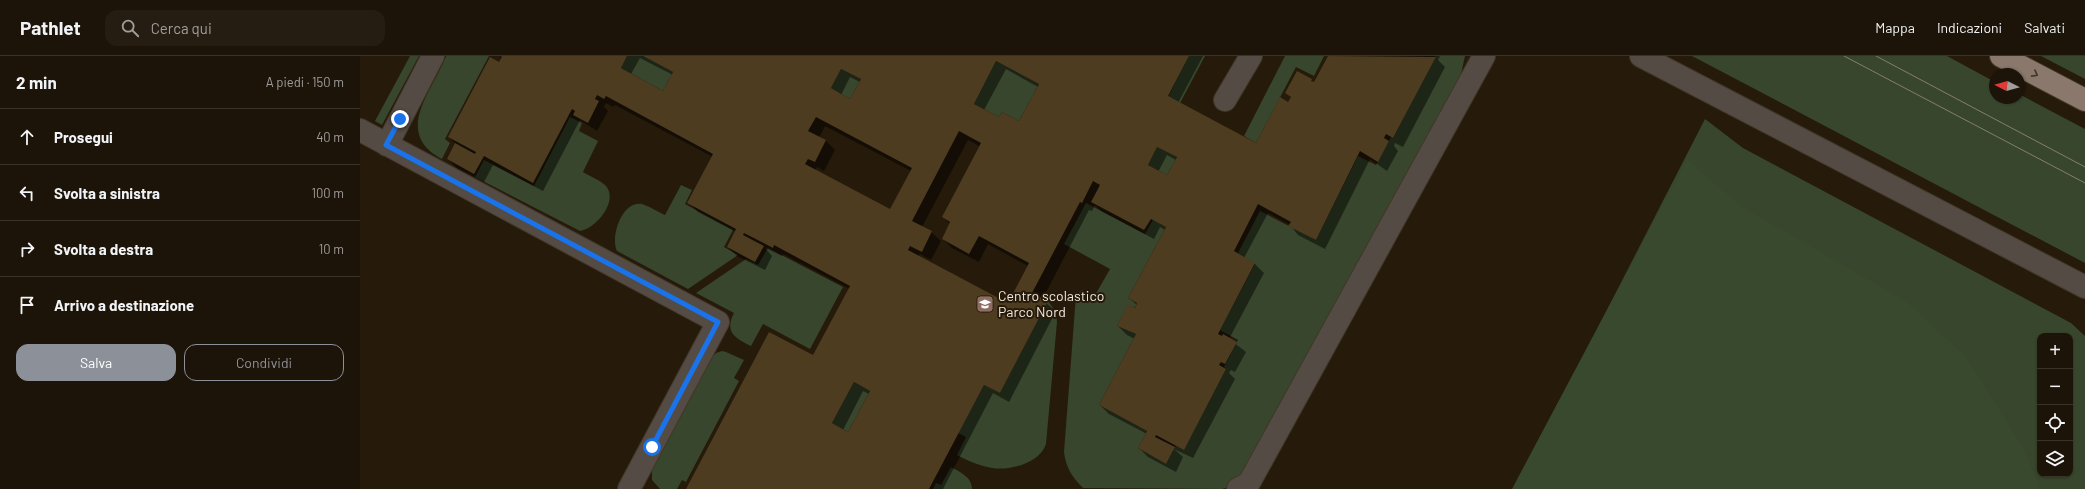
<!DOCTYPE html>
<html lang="it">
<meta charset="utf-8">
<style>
body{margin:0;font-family:Barlow,sans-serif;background:#251d12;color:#f1f3f6}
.controls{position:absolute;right:12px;bottom:12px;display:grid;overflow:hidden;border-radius:8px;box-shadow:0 1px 3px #0004}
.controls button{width:36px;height:36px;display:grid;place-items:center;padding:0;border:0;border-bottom:1px solid #3a3329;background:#1c1408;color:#f1f3f6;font:20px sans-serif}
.compass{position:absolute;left:1629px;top:12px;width:36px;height:36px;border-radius:50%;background:#1c1408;box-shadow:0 1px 3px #0004;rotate:276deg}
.stop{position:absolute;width:12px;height:12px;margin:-9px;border:3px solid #1a73e8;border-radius:50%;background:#fff}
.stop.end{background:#1a73e8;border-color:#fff;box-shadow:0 1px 4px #0008}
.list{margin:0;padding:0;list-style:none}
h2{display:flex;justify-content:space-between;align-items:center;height:52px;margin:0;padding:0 16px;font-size:17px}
h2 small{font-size:13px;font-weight:400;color:#a09e9c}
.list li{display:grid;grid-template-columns:26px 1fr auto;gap:12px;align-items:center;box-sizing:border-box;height:56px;padding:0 16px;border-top:1px solid #3a3329}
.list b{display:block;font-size:15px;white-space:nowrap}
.list em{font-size:13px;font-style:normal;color:#a09e9c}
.actions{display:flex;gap:8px;padding:12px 16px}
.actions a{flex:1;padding:9px 0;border:1px solid #8c9099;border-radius:12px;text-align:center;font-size:14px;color:#8c9099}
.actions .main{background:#8c9099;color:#fff}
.icon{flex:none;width:22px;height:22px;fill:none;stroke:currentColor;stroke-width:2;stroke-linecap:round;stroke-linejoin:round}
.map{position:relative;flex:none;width:1725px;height:433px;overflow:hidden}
header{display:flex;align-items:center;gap:24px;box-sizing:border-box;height:56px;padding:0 20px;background:#1c1408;border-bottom:1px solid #3a3329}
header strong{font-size:19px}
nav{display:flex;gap:22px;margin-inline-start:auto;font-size:14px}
.search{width:280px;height:36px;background:#251d12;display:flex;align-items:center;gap:10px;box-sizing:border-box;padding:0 14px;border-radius:12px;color:#a09e9c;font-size:15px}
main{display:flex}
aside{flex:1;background:#1c1408}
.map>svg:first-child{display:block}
</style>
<header>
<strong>Pathlet</strong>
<div class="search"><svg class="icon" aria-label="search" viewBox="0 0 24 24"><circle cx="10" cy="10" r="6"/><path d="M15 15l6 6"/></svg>Cerca qui</div>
<nav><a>Mappa</a><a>Indicazioni</a><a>Salvati</a></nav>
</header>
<main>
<aside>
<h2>2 min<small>A piedi · 150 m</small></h2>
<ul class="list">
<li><svg class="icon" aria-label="ahead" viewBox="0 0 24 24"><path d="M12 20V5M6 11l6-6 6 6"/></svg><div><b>Prosegui</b></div><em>40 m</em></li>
<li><svg class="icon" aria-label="left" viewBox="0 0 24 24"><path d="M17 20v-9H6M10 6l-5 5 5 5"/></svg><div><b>Svolta a sinistra</b></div><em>100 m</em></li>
<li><svg class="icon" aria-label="right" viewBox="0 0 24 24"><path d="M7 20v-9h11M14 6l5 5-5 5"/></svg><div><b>Svolta a destra</b></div><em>10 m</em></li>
<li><svg class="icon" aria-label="arrive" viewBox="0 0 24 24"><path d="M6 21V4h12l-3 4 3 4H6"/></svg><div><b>Arrivo a destinazione</b></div></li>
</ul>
<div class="actions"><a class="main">Salva</a><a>Condividi</a></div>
</aside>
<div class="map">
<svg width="1725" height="433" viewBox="0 0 1725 433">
<rect width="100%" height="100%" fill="#261a0a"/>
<path fill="#37462c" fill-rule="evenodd" d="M50 0H59L22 69 15 65Z
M86 0H129L85 83 90 87 82 103C32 76 73 35 86 0Z
M267 0H283L313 16 303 35 261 12Z
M829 0H845L820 47 808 41Z
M925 0H964L954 20 936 11 896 87 884 80Z
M1074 0H1105L1101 18 892 413 869 431 862 433 723 432C712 421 706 412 704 396L716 239 722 234 734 241 750 213 704 188 726 147 785 178 793 164 806 171 768 242 777 247 775 252 768 249 757 270 776 278 739 349 787 375 778 392 806 408 816 389 824 393 866 313 864 311 878 284 860 274 895 208 878 197 900 155 956 184 998 100 1016 109 1031 81 1033 82 1076 1Z
M1332 0H1587L1635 26V42H1659V38L1725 73V207Z
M1681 0H1725V23Z
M636 5 679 28 659 65 642 56 639 61 614 48Z
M481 13 501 23 490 43 471 32Z
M210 61 222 67 219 75 238 85 223 116C229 120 240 124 245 129 260 144 236 173 220 175L115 121 124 104 174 130Z
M1345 63 1383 92 1711 267 1725 280V433H1155ZM1680 280H1710V418H1680Z
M797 91 817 101 807 119 788 109Z
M321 129 332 134 325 148 373 174 364 191 378 199 328 233 257 195C250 181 262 144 282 148 289 150 298 156 305 159Z
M408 192 483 231 450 293 403 268 391 290C375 282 364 276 374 257L336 237 386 203 398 209Z
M688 245 696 256 697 266 686 388C680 407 650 415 632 412 620 410 608 405 597 399L606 381 598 377 624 329 640 337Z
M362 295 366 296 384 304 374 322 379 325 326 426 322 424 317 433H300L292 424V412L348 305 356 297Z
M494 326 510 335 488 376 472 367Z
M591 411C600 416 612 421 612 433H573L576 427 581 429Z"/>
<path fill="#39492d" d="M1327 103 1381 150 1546 245 1606 301 1665 394 1680 433H1152Z"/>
<path fill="#0007" fill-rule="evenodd" d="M139 0H843L818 47 896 88 932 42 926 37 937 16 954 27 969 0H1080L1078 4 1085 11 1043 91 1035 87 1034 90 1038 95 1027 115 1010 103 965 193 938 179 930 169 908 157 884 202 895 208 904 217 869 283 886 296 875 316 871 314 869 317 875 323 833 402 814 393 823 401 816 416 788 401 779 392 787 378 749 358 740 349 775 283 767 279 758 270 777 249 769 242 805 174 800 171 794 183 741 155 735 149 732 155 729 154 682 244 696 255 649 346 633 337 583 433H328L454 301 490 233 423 198 422 200 404 191 412 200 405 214 377 200 368 191 376 176 338 156 329 147 353 101 255 49 253 51 246 47 244 51 248 55 237 75 220 64 183 135 133 109 124 126 97 112 88 103 96 88 89 81 140 8 142 3ZM280 2 313 19 304 36 271 18ZM646 13 678 31 660 66 640 62 624 54ZM490 21 500 26 491 44 481 39ZM465 70 551 115 531 155 455 115 457 111 464 115 475 94 466 85 459 82ZM608 84 621 91 583 161 590 168 583 183 592 192 619 206 628 188 668 210 648 248 558 201 560 198 571 204 581 185 571 176 562 171ZM807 99 816 104 808 121 798 116ZM503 335 509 338 488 377 483 374Z"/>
<path fill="#4d3c1f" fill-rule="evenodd" d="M140 0H267L261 12 303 35 313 16 283 0H829L808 40 896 87 920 41 928 46 931 41 925 37 937 15 952 23 951 25 954 26 968 0 1076 1 1033 82 1026 78 1024 82 1029 85 1018 106 1000 95 956 184 928 170 931 166 898 148 874 195 895 207 858 278 862 280 863 278 877 286 865 308 861 306 859 309 866 313 824 394 796 379 795 381 815 391 806 408 778 392 787 375 739 349 776 278 757 270 768 248 775 252 777 247 768 242 806 171 791 163 784 174 731 146 740 129 733 125 722 147 720 146 672 237 688 245 640 337 624 329 569 433H326L409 276 453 299 490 230 414 189 413 192 384 177 383 179 404 190 395 206 367 191 376 173 327 147 353 98 246 40 244 43 237 39 235 43 239 45 228 67 213 59 215 55 212 53 173 127 124 100 114 118 87 103 95 87 115 98 116 96 88 81 130 1 139 6 142 1ZM636 5 679 28 659 65 642 56 639 61 614 48ZM481 13 501 23 490 43 471 32ZM456 61 552 112 530 153 445 108 448 103 455 106 466 84 448 75ZM599 75 621 87 582 161 590 166 582 183 609 198 619 180 669 207 648 247 548 194 550 190 562 196 572 175 552 165ZM797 91 817 101 807 119 788 109ZM494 326 510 335 488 376 472 367Z"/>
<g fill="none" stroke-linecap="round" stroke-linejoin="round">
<g stroke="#423728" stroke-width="24">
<path id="minor" d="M1281 0 1725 231
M865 44 891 0
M0 74 358 266 269 433
M27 89 73 0
M878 433 889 427 1124 0"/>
</g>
<g stroke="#423728" stroke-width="24">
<path id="major" d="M1641 0 1725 44"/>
</g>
<use href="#minor" stroke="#534b44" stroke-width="22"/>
<use href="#major" stroke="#89786b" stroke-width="22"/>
<path stroke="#877d70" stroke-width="1" d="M1484 0 1725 127
M1516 0 1725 111"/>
</g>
<defs><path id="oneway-chevron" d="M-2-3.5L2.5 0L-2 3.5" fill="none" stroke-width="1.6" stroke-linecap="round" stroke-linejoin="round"/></defs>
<use stroke="#443627" href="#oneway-chevron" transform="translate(1675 18) rotate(28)"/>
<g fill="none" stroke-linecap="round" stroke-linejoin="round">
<path stroke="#1a73e8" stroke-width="5" d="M40 63 26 89 358 266 292 391"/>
</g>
<defs>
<g id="school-square" transform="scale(0.9)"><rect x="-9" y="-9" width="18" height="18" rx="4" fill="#8d6e63" stroke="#261a0a"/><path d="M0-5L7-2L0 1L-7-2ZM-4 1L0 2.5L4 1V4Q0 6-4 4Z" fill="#fff"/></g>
</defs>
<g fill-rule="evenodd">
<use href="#school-square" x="625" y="248"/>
</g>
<g text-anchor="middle" stroke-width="4" stroke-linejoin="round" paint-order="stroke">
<g font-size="14" fill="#f1e8de" stroke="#261a0a" text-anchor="start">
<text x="638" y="245">Centro scolastico<tspan x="638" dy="16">Parco Nord</tspan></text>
</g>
</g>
</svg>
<div class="controls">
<button>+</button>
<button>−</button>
<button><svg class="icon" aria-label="locate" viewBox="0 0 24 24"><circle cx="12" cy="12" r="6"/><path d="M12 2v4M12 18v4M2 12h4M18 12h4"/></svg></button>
<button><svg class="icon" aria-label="layers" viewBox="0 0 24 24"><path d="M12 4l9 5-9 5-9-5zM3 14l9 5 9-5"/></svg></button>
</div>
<svg class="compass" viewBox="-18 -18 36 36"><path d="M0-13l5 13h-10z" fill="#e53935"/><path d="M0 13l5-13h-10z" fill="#a09e9c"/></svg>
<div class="stop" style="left:292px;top:391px"></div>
<div class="stop end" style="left:40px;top:63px"></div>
</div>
</main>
